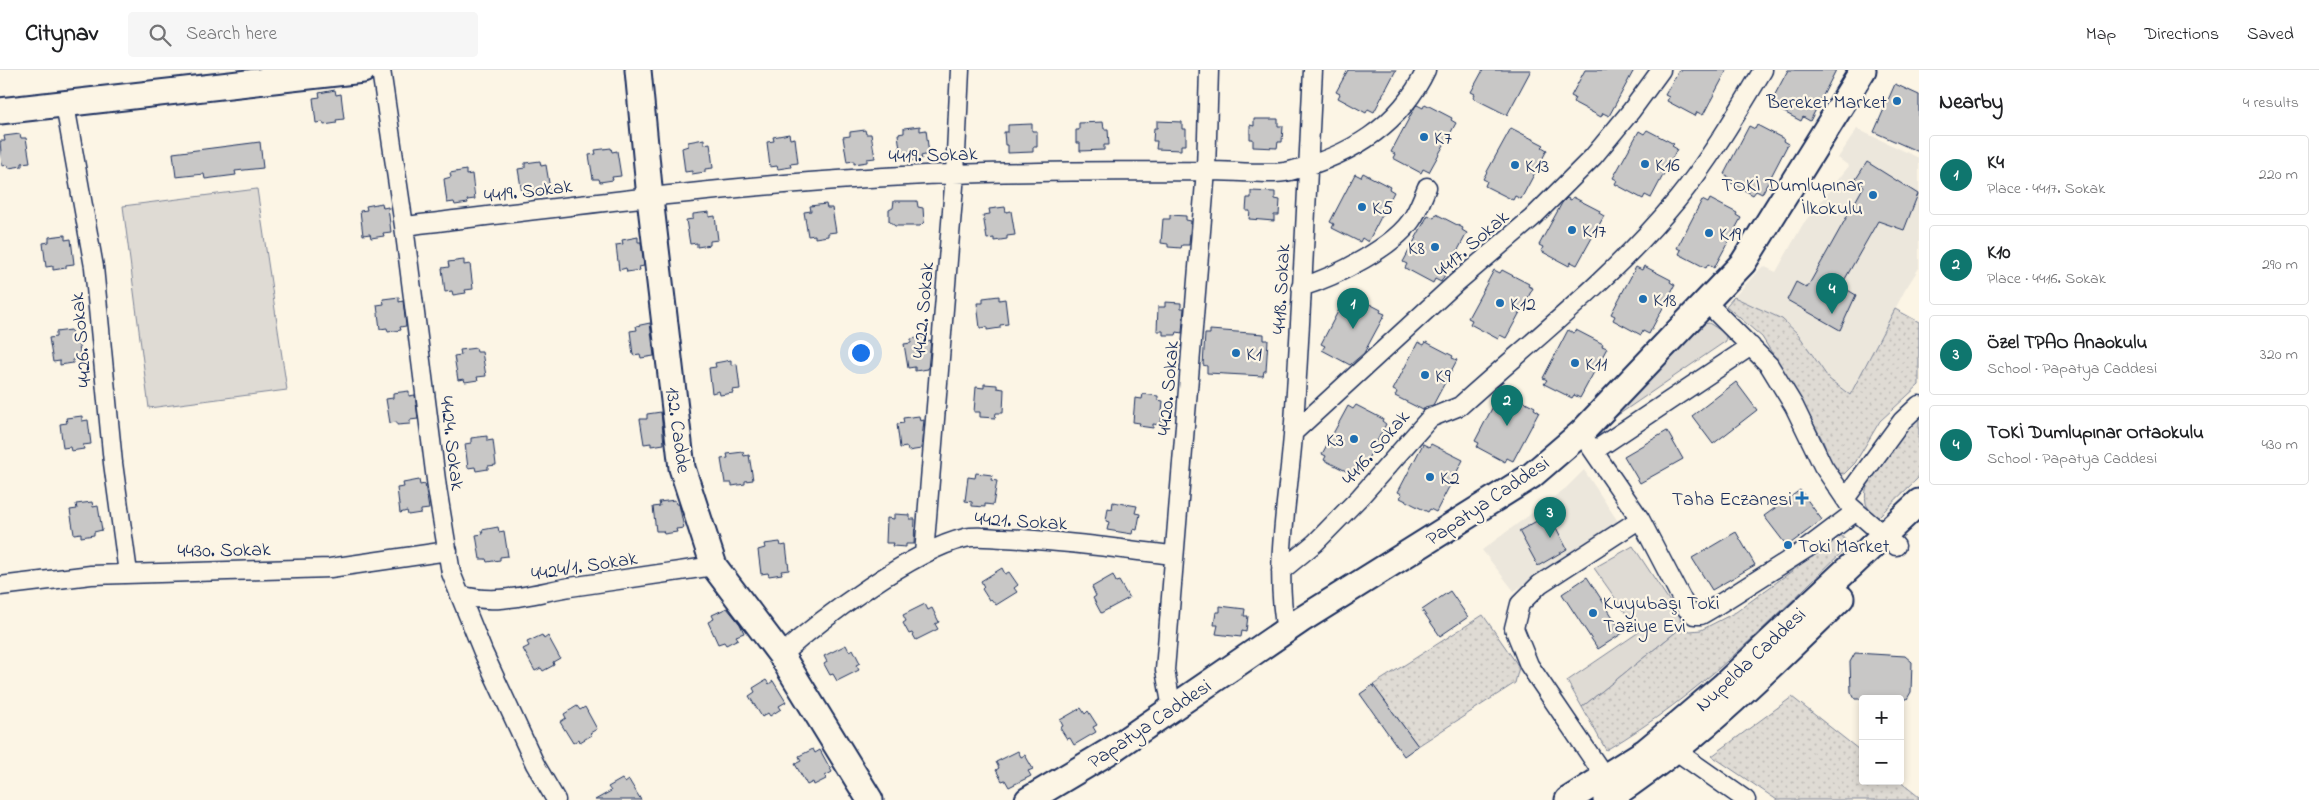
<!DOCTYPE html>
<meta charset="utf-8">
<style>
body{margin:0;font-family:"Indie Flower",sans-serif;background:#f6f6f6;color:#202124}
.controls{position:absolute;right:15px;bottom:15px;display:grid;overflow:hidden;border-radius:5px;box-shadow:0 2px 8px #0003}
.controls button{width:45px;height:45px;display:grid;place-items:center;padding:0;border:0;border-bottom:1px solid #e0e0e0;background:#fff;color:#202124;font:25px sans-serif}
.you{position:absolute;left:860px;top:282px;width:18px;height:18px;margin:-12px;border:4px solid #fff;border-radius:50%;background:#1a73e8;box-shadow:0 0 0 8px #1a73e833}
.badge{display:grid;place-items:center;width:32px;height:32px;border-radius:50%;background:#0f766e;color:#fff;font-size:16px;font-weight:700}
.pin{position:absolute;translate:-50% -41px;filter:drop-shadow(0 1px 2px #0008)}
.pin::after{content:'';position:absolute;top:26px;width:18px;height:15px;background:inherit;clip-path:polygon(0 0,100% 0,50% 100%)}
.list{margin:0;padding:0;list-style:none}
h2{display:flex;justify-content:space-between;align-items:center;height:65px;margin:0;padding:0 20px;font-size:21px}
h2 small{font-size:16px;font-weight:400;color:#757577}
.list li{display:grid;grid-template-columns:32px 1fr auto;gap:15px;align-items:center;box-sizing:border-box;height:80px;margin:0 10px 10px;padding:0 10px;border:1px solid #e0e0e0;border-radius:5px}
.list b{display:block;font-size:19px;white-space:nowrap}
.list p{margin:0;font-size:16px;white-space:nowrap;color:#757577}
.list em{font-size:16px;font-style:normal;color:#757577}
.icon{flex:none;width:28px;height:28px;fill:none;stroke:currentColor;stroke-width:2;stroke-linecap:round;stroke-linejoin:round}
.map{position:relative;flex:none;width:1919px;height:730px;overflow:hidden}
header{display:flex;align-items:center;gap:30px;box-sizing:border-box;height:70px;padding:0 25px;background:#fff;border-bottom:1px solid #e0e0e0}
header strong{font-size:24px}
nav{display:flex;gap:28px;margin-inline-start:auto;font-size:18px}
.search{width:350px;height:45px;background:#f6f6f6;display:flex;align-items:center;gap:12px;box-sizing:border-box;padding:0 18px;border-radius:5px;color:#757577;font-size:19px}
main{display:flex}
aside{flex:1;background:#fff}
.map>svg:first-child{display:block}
</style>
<header>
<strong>Citynav</strong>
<div class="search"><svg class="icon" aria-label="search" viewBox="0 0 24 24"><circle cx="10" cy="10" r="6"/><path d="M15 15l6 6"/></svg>Search here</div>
<nav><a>Map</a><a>Directions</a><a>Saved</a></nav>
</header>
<main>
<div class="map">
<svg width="1919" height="730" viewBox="0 0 1919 730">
<defs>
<pattern id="park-dots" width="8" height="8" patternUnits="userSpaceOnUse" patternTransform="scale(1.25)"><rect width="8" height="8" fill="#dfdbd4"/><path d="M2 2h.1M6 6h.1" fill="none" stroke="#bfbcb8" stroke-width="1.8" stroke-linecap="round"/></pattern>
</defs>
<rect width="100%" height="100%" fill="#fcf5e5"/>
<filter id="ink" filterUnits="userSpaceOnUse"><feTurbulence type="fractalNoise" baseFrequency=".02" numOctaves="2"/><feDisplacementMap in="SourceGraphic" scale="10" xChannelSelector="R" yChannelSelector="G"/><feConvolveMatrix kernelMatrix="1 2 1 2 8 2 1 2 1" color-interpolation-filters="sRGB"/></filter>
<g filter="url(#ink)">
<path fill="#ece7dc" d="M1857 59 1919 88V198L1905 220 1850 325 1829 309 1798 264 1782 249 1734 227 1763 196 1776 202 1803 154 1849 96 1838 88Z
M1584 400 1621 456 1514 521 1482 480 1566 418Z"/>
<path fill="#dfdbd4" stroke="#7d8599" d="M257 119 287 320 149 338 123 136Z
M1709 253 1726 264V271L1602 356 1600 354 1703 254Z
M1633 476 1680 547 1681 558 1582 637 1567 611 1639 562 1594 498Z"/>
<path fill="url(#park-dots)" stroke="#7d8599" d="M1734 227 1782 249 1798 264 1829 309 1850 325 1895 239 1919 252V315L1880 351 1855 393 1844 404 1835 402 1823 371 1797 323 1762 267 1726 236Z
M1919 345V407L1877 448C1873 444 1867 438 1866 433 1860 403 1899 363 1919 345Z
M1841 465 1849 475C1774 548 1698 627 1606 680L1582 637 1681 558 1690 561 1701 560 1736 542Z
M1483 545 1519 597 1515 613 1418 676 1373 615Z
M1792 627 1863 683V711H1899L1919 727V730H1777L1712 686Z"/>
<path fill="#c8c7c6" stroke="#1b2f5e" d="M1348 0H1396L1374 42 1368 39 1366 43 1338 28 1340 24 1336 22Z
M1483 0H1531L1507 45 1473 28 1475 24 1471 22Z
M1585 0H1634L1609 46 1603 43 1601 47 1573 32 1575 28 1571 26Z
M1679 0H1727L1703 45 1697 42 1695 46 1667 31 1669 27 1665 25Z
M1788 0H1836L1810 51 1803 47 1801 51 1774 37 1776 33 1772 30Z
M1895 14 1919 25V82L1874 62Z
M335 20 336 25 341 24 344 49 336 50 337 53 324 55 323 52 316 53 313 28 320 27 319 23Z
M1425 34 1452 48 1451 50 1456 53 1429 102 1423 99 1421 103 1393 88 1395 84 1391 82 1415 37 1417 35 1423 38Z
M1254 49H1278V56H1283L1282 72H1278L1277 78 1253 77V69H1250V55L1254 56Z
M1157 51 1182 52V59H1186V75H1181V80L1156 79 1157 71H1153L1154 58H1157Z
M1103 52 1104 59H1108L1109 75H1104V80L1080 81V73H1076V60H1079V53Z
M1032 54V61H1037V77H1033V82L1008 83V75H1005L1004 62H1008V55Z
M1757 55 1784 69 1783 71 1788 74 1762 124 1756 121 1753 125 1726 110 1728 106 1724 104 1749 56 1755 59Z
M920 56V61L926 60 929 84 921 86 922 89 909 91 908 87 901 88 898 64 904 63V58Z
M1511 58 1544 75 1542 77 1547 80 1521 129 1515 126 1513 130 1485 116 1487 111 1483 109Z
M865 60 866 64H871L875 88 867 89V92L854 94V91L847 92 843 67 850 66V62Z
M1647 60 1674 74 1672 76 1677 79 1651 128 1645 125 1643 129 1615 114 1617 110 1613 108 1639 61 1644 64Z
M20 64 21 68H26L30 92 22 93V96L9 98 8 95 2 96 0 71H5L4 66Z
M789 64 790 69 795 68 798 93 790 94 791 97 778 99 777 96 770 97 767 72 774 71 773 67Z
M704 69V74L710 73 713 98 705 99V102L692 104V101L685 102 682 78 688 76V72Z
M260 72 263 98 235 101 236 105 205 109 204 104 176 107 173 83Z
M611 78 612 82 617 81 621 106 612 107 613 110 600 112 599 109H593L589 85 596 84 595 80Z
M540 91 541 96 546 95 550 119 542 121V124L529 126V122L522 123 518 99 525 98V93Z
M1867 92 1918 124 1904 160 1878 151 1841 216 1856 225 1840 260 1787 230 1796 212 1807 218 1864 116 1856 109Z
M466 100V105L472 104 475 129 467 130 468 133 455 135 454 132 447 133 444 109 451 107 450 103Z
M1363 103 1390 117 1389 119 1394 122 1368 172 1362 168 1360 172 1332 158 1334 154 1330 152 1355 104 1361 107Z
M1251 121 1275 122V129L1280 130 1279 145H1274V151L1249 149 1250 141H1246L1247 128H1251Z
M1573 127 1600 141 1599 143 1604 146 1577 195 1571 192 1569 196 1541 181 1543 177 1539 175 1562 133 1567 128 1571 130Z
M1710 129 1737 143 1736 145 1741 148 1714 198 1708 194 1706 198 1679 184 1681 180 1677 178 1702 130 1708 133Z
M894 131H917L918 137 923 138 924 152 920 156H895L889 151V140L893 138Z
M382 133 383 138 388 137 391 162 383 163 384 166 371 168 370 164 363 165 360 141 367 140 366 136Z
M826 134 827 138H832L836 162 828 163V166L815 168V165L808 166 804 142 811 141 810 136Z
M1005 137 1006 142 1011 141 1015 165 1007 166V169L994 171V168L987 169 983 145 990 144 989 139Z
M709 142V147L715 146 718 170 710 171V175L697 177V173L690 174 686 150 693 149V144Z
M1436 144 1463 158 1462 160 1467 163 1441 212 1435 209 1433 213 1405 198 1407 194 1403 192 1428 145 1434 148Z
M1170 145 1186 146V150L1191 151 1189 175H1182L1181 178 1168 177V174L1161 173 1163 149H1170Z
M65 165V170L71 169 74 194 66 195V198L53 200V196L46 197 43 173 49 172V167Z
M638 167V172H641L644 196 639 197 640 200 627 202 626 198 619 200 616 175 623 174 622 170Z
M464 190V195L470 194 473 219 465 220 466 223 453 225 452 221 445 222 442 198 449 197 448 192Z
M1644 196 1671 210 1670 212 1675 215 1649 264 1643 261 1641 265 1613 250 1615 246 1611 244 1636 197 1642 200Z
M1494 200 1500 203 1502 200 1529 214 1528 216 1533 218 1506 268 1500 265 1498 269 1470 254 1472 250 1468 248Z
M999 226V230L1005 229 1008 254 1000 255V258L987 260V257L980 258 977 233H983V228Z
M1346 226 1352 229 1354 226 1381 240 1380 242 1385 244 1364 283 1350 295 1322 280 1325 276 1321 274Z
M399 227V232L403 231 406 256 400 257 401 260 388 262 387 258 380 259 377 235 384 234 383 229Z
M1165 232 1181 233V238H1184L1182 263 1177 262 1176 265H1163V261H1157L1158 237H1165Z
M650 253 654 286 641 288 640 284 633 285 630 261 637 260 636 256Z
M71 260 72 265 77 264 81 288 73 289V293L60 295V291L53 292 49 268 56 267V262Z
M1210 260 1264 264V270H1268L1266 301H1264L1263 306 1207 303V296L1203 295 1205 264H1210Z
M1568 260 1574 263 1576 260 1603 274 1602 276 1607 278 1580 328 1574 325 1572 328 1544 314 1547 310 1543 308Z
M927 266V271L931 270 928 299 915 301V297L908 298 904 274 911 273V269Z
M1418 272 1424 275 1426 272 1453 286 1452 288 1457 290 1433 335 1425 337 1423 340 1395 326 1397 322 1393 320Z
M476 278 477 282H482L486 306 477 307 478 310 465 312 464 309 458 310 454 286 461 285 460 280Z
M731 290V295L737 294 740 319 732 320 733 323 720 325 719 321 712 323 709 298 716 297 715 293Z
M1736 312 1757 340 1713 374 1692 346Z
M984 314 997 315V318L1004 319 1003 343H996L995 348 980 347V342H974L976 317 984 318Z
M409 321V326L415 325 418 349 410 350V354L397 355V352L390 353 386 329 393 328V323Z
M1500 323 1506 326 1508 323 1535 337 1534 339 1539 342 1513 391 1507 388 1505 392 1477 377 1479 373 1475 371Z
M1143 324 1158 326V330L1163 331 1161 355 1153 354V358L1139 356 1140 353 1133 352 1135 328 1142 329Z
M1356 335 1383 349 1382 351 1386 354 1360 404 1354 400 1352 404 1324 390 1326 386 1322 384 1348 336 1353 339Z
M661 342 664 374 651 376V373L644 374 640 349H647V344Z
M82 346V351L88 350 91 374 83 375 84 379 71 381 70 377 63 378 60 354 67 353 66 348Z
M919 346 920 351 924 350 921 379 908 381 907 377 900 378 897 354 904 353 903 348Z
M1667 361 1683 389 1640 413 1624 386Z
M487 366V371L493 370 496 395 488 396V399L476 401 475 397 468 398 465 374 471 373V368Z
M1423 374 1429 377 1431 374 1463 390 1436 442 1430 439 1428 442 1400 428 1402 424 1398 422Z
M743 382 744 386 749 385 753 410 745 411V414L732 416V413H725L721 389 728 388 727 384Z
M976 403 992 405 991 410 997 411 993 435 985 434V437L972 436V432L965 431 968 407 975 408Z
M419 410 420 415 425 414 429 439 421 440V443L408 445 407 441 400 443 397 418 404 417 403 413Z
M1800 420 1822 450 1787 476 1764 446Z
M675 430 676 434H679L684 458 676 459 677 462 664 464 663 461H656L653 437 660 436 659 432Z
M92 432 93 437 98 436 102 460 94 462V465L81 467V463L74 464 70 440 77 439 76 434Z
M1113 432 1137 436 1135 443 1140 444 1137 460 1133 459 1132 464 1107 460 1109 452 1106 451 1108 438 1112 439Z
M894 444 910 445V449H915L914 474H906V477L892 476 893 473H886L887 448 894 449Z
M1549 444 1567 479 1538 496 1519 461Z
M498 457 499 462 504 461 508 486 500 487V490L487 492 486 489H480L476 465 483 464 482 460Z
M1736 462 1755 495 1712 520 1692 488Z
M780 472 781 476 786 475 789 500 781 501 782 504 769 506 768 503 761 504 758 480 765 478 764 474Z
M1002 498 1005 504 1009 502 1018 515 1014 518 1017 522 996 535 991 529 989 530 982 519 984 517 981 511Z
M1113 505 1116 512 1119 511 1129 528 1101 543 1093 528 1096 526 1092 517Z
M1587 507 1623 563 1598 579 1562 524Z
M1450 521 1468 547 1440 566 1422 540Z
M925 534 928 540 932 538 939 552 935 554 938 559 916 570 912 563 909 564 903 553 906 551 903 545Z
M1220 536 1245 539 1244 546H1248L1246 562 1242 561 1241 567 1216 564 1218 555H1214L1216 542H1220Z
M727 538 740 554 744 563 736 566 738 569 726 575 724 572 718 574 708 552 714 549 712 545Z
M542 565 544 569 548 566 560 588 553 592 554 595 543 601 541 598 535 601 523 579 529 576 527 572Z
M846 575 849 581 853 579 860 593 856 595 859 600 837 611 833 604 830 605 824 594 827 592 824 586Z
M1855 583 1905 586 1912 592 1911 622 1907 629H1855L1851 622 1850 592Z
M766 610 769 614 773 611 786 632 779 636 781 639 770 646 768 643 762 647 749 626 755 622 753 618Z
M1373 615 1418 676 1404 686 1360 624Z
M577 636 580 640 585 637 597 659 590 663 592 665 580 672 579 669 573 673 560 652 566 648 564 644Z
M1081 638 1085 644 1088 641 1097 655 1093 657 1096 662 1074 675 1070 668 1067 669 1060 658 1063 656 1060 650Z
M813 679 815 683 820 680 832 702 825 706 826 709 814 715 813 712 807 715 795 694 801 691 799 686Z
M1018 681 1021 687 1025 685 1033 699 1028 701 1031 706 1009 717 1005 710 1002 711 996 700 999 698 996 692Z
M622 709 625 713 629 710 641 730H595L611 721 608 717Z"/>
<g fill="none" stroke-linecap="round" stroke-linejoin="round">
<g stroke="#1b2f5e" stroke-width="21">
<path id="street" d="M381 0 404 156 437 418 451 503 483 582 535 694 556 730
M65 35 94 197 113 393 128 503
M404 156C587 134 769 110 953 104 1036 101 1120 101 1204 101 1226 100 1271 106 1290 101 1349 86 1399 57 1426 0
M1301 217C1335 207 1397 176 1414 146 1419 137 1423 127 1427 117
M1706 232 1769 295 1794 336 1823 396 1850 436 1896 476
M1293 363 1456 213 1532 148 1593 87 1631 41 1661 0
M1581 363 1640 449 1687 539 1694 545H1701L1713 538 1806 479 1855 442
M1594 381 1751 276
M1845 429 1902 351 1919 335
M924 484 955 104 960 0
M1281 501 1315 473 1360 427 1430 348 1460 336C1533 270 1614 207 1677 130 1710 89 1736 45 1763 0
M0 516 91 505 330 498 448 481
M461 525C497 536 534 523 570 517 618 510 666 503 714 496
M1286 560C1273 492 1290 421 1294 352 1302 235 1307 117 1313 0
M781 585C821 549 913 480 965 468 977 465 992 468 1003 468 1060 470 1117 479 1174 485
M1172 639 1165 600 1206 100 1209 0
M1676 681 1746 730
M1605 707 1529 595 1514 558 1520 534 1540 514 1640 449"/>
</g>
<g stroke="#1b2f5e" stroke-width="29">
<path id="secondary" d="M638 0 650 128 682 398 714 496 781 585 870 730
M0 41 363 0
M1028 730 1110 681 1301 550 1531 406 1581 363 1743 193 1863 0
M1568 730 1646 681 1675 657 1723 616 1919 432
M1606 730C1695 672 1765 602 1841 528"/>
</g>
<use href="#street" stroke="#fcf5e5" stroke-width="18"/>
<use href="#secondary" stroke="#fcf5e5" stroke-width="25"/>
</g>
</g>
<g fill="#1f6fb2" stroke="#fcf5e5" stroke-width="2">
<circle cx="1897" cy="31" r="5"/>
<circle cx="1424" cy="67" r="5"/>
<circle cx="1645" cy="94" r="5"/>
<circle cx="1515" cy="95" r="5"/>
<circle cx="1873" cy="125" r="5"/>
<circle cx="1362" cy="137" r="5"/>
<circle cx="1572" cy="160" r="5"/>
<circle cx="1709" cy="163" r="5"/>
<circle cx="1435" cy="177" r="5"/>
<circle cx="1643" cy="229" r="5"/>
<circle cx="1500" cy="233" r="5"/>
<circle cx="1236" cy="283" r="5"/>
<circle cx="1575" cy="293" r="5"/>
<circle cx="1425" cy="305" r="5"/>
<circle cx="1354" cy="369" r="5"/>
<circle cx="1430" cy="407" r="5"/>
<path d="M1799.5 420.5h5v5h5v5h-5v5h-5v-5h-5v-5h5z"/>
<circle cx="1788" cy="475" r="5"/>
<circle cx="1593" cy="543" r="5"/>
</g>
<g text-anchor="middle" stroke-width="4.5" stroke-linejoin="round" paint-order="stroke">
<g font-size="20" fill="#1b2f5e" stroke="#fcf5e5" text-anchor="start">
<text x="1887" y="38" text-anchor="end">Bereket Market</text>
<text x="1434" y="74">K7</text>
<text x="1655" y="101">K16</text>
<text x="1525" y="102">K13</text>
<text x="1863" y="121" text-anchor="end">TOKİ Dumlupınar<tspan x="1863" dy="23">İlkokulu</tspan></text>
<text x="1372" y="144">K5</text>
<text x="1582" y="167">K17</text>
<text x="1719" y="170">K19</text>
<text x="1425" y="184" text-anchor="end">K8</text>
<text x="1653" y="236">K18</text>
<text x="1510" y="240">K12</text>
<text x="1246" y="290">K1</text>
<text x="1585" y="300">K11</text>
<text x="1435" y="312">K9</text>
<text x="1344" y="376" text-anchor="end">K3</text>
<text x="1440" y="414">K2</text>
<text x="1792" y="435" text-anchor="end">Taha Eczanesi</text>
<text x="1798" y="482">Toki Market</text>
<text x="1603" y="539">Kuyubaşı Toki<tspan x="1603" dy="23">Taziye Evi</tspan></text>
</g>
<g font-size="20" fill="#1b2f5e" stroke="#fcf5e5">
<text transform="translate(933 84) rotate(-2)" y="7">4419. Sokak</text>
<text transform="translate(528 120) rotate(-7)" y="7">4419. Sokak</text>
<text transform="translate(1471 173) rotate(-41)" y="7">4417. Sokak</text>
<text transform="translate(1280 219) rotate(-87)" y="7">4418. Sokak</text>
<text transform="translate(922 240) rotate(-85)" y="7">4422. Sokak</text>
<text transform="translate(80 270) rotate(-95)" y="7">4426. Sokak</text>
<text transform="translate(1167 318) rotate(-85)" y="7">4420. Sokak</text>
<text transform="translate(679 360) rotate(82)" y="7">132. Cadde</text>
<text transform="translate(453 373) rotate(83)" y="7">4424. Sokak</text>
<text transform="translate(1375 377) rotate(-49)" y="7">4416. Sokak</text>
<text transform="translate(1487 430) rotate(-34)" y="7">Papatya Caddesi</text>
<text transform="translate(1021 450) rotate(3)" y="7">4421. Sokak</text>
<text transform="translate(224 479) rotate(-1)" y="7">4430. Sokak</text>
<text transform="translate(584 495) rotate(-9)" y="7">4424/1. Sokak</text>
<text transform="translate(1750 589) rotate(-43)" y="7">Nupelda Caddesi</text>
<text transform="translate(1149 653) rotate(-34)" y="7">Papatya Caddesi</text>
</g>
</g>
</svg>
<div class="controls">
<button>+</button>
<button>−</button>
</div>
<div class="you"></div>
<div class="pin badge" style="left:1353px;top:259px">1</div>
<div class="pin badge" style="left:1507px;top:356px">2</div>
<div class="pin badge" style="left:1550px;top:468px">3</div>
<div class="pin badge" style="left:1832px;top:244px">4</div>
</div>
<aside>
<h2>Nearby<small>4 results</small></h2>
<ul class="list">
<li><span class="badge">1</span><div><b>K4</b><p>Place · 4417. Sokak</p></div><em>220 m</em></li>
<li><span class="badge">2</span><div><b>K10</b><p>Place · 4416. Sokak</p></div><em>290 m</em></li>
<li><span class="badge">3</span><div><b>Özel TPAO Anaokulu</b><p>School · Papatya Caddesi</p></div><em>320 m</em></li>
<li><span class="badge">4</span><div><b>TOKİ Dumlupınar Ortaokulu</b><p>School · Papatya Caddesi</p></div><em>430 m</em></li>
</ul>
</aside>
</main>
